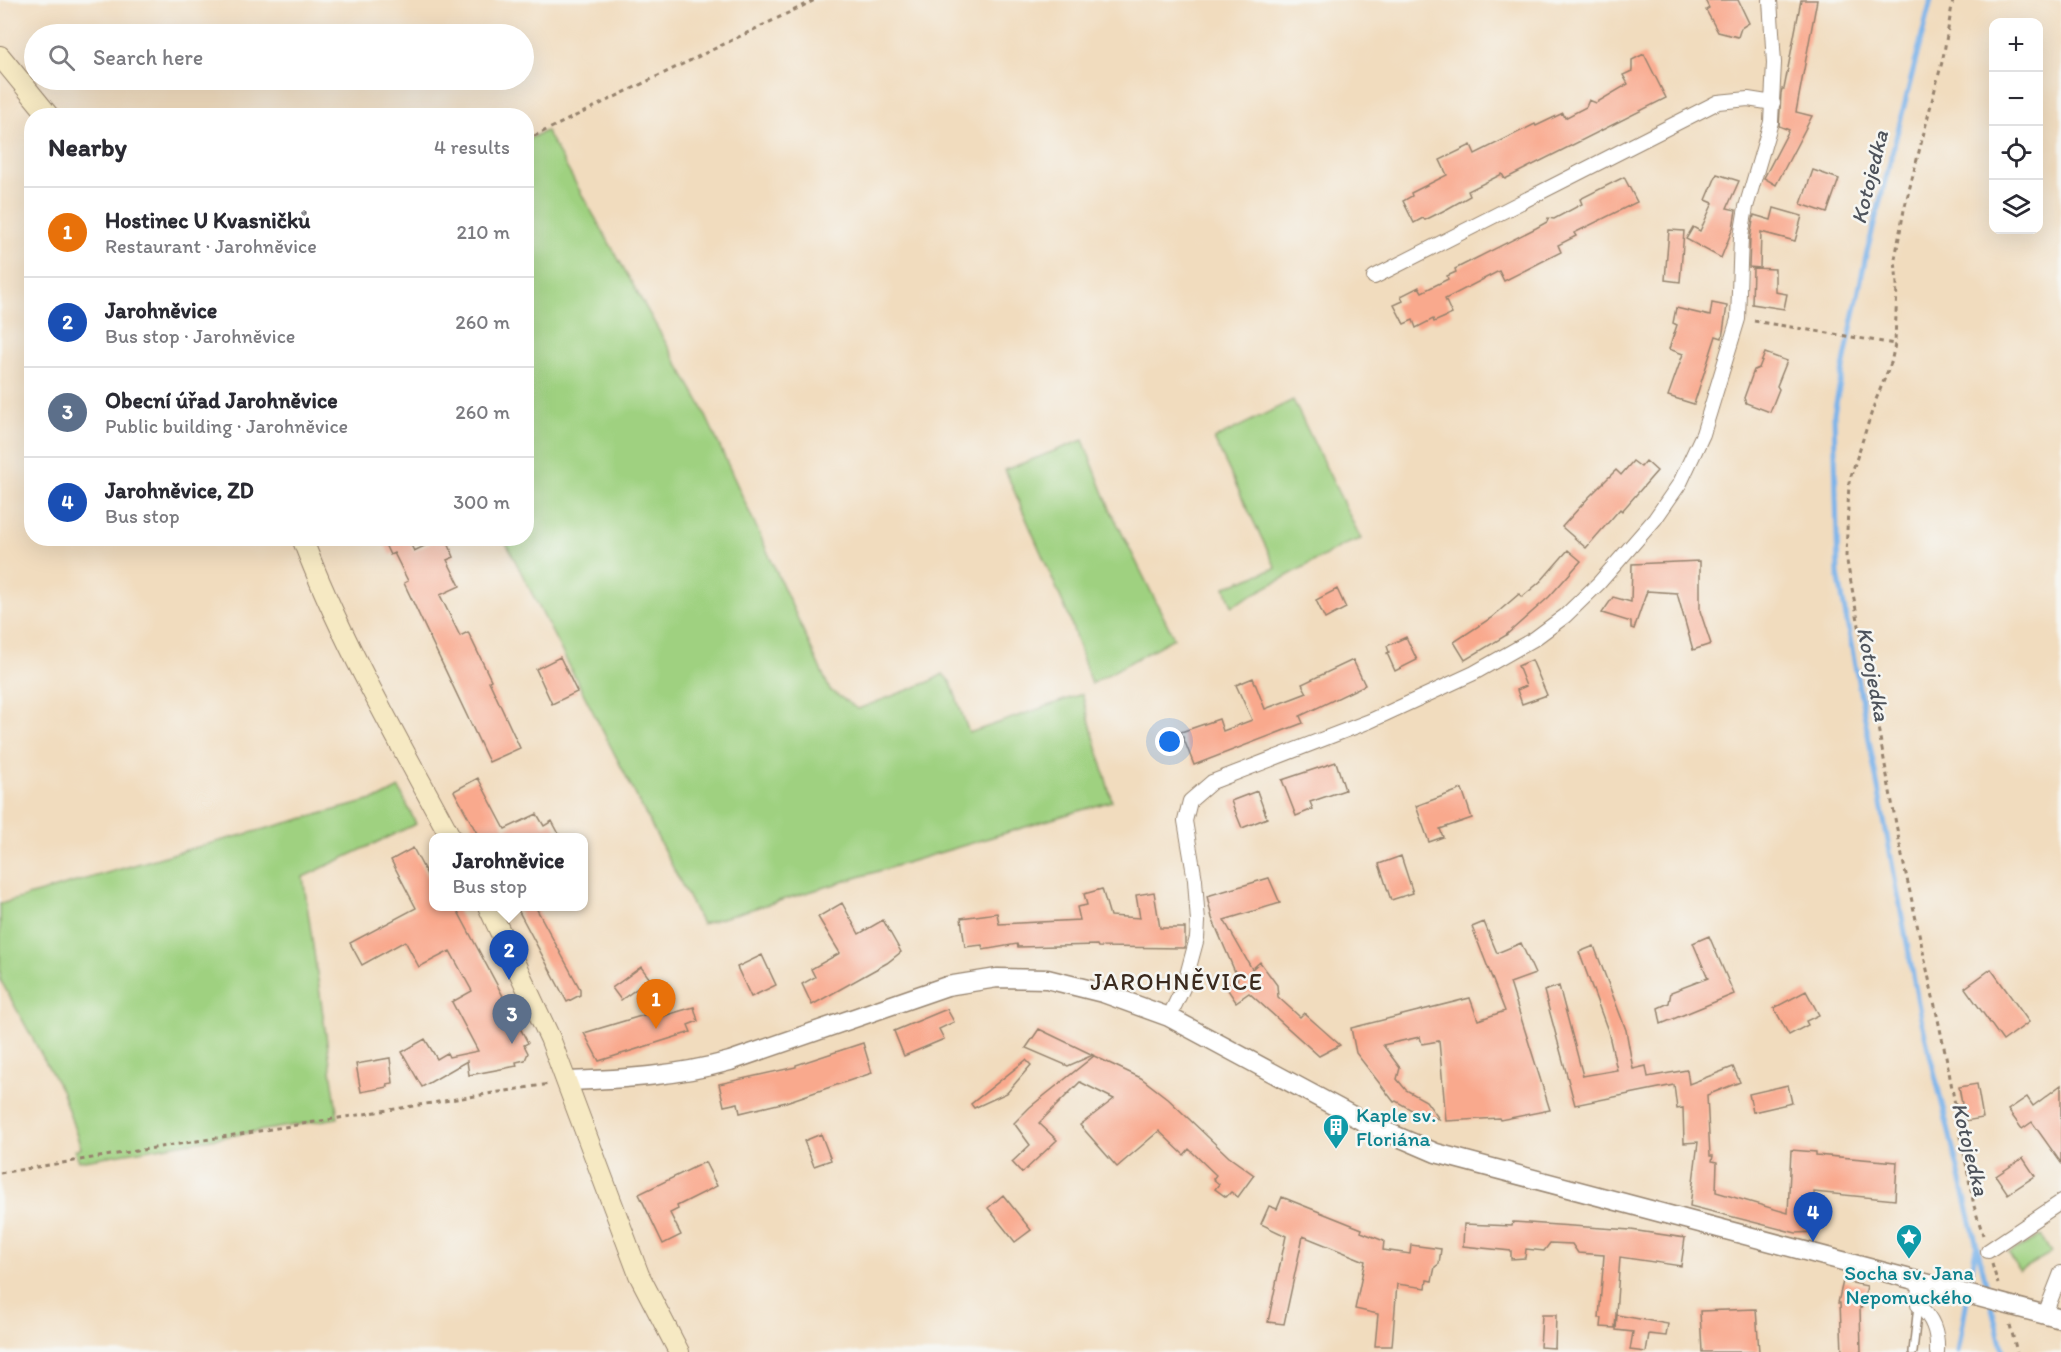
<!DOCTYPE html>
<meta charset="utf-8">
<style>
body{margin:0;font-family:Itim,sans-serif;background:#f7f7f7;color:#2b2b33}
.controls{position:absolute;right:18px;top:18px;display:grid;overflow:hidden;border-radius:12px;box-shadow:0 6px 24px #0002}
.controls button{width:54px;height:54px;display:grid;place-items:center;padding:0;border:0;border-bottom:2px solid #e1e1e2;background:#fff;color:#2b2b33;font:30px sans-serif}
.you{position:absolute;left:1170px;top:742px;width:21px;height:21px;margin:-15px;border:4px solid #fff;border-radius:50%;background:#1a73e8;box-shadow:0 0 0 9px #1a73e833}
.badge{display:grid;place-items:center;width:39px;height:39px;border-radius:50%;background:#b45309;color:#fff;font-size:20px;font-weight:700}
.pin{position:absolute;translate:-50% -50px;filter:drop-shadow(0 2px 3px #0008)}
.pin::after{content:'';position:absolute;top:32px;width:21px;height:18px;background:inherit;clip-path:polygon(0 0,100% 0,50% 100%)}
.popup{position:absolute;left:429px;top:833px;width:159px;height:78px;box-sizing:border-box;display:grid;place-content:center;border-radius:12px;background:#fff;filter:drop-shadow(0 2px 4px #0005);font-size:20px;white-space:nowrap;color:#7c7c81}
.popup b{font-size:22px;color:#2b2b33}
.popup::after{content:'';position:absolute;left:50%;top:100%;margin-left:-12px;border:12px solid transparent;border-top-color:#fff}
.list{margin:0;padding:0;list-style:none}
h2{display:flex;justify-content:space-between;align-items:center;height:78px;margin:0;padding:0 24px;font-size:26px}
h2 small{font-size:20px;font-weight:400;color:#7c7c81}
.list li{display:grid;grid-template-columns:39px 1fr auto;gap:18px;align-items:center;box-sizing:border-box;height:90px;padding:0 24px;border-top:2px solid #e1e1e2}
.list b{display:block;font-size:22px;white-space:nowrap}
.list p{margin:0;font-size:20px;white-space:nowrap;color:#7c7c81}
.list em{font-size:20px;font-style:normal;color:#7c7c81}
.icon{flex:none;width:33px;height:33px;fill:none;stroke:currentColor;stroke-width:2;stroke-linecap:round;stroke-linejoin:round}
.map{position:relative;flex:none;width:2061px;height:1352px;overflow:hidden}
.search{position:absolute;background:#fff;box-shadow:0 6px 24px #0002;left:24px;top:24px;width:510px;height:66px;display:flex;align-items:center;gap:15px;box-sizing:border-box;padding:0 21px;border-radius:33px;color:#7c7c81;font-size:22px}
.panel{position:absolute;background:#fff;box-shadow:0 6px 24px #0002;left:24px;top:108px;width:510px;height:438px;border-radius:24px}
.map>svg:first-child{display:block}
</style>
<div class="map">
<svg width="2061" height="1352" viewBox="0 0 2061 1352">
<rect width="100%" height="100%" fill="#f6f6f2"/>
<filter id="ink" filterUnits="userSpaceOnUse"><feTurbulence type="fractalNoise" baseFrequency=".0167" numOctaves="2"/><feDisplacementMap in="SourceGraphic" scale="12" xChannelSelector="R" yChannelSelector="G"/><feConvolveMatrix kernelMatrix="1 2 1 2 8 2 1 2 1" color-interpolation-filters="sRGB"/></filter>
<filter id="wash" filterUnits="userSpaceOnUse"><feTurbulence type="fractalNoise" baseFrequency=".008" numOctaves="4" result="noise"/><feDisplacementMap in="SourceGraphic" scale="24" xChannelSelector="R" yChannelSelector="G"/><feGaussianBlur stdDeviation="1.35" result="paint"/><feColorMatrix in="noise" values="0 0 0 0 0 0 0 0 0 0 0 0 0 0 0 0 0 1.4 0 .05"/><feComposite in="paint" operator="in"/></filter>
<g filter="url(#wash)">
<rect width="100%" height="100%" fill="#f1dcbe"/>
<path fill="#9fd180" stroke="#6d7e4f" stroke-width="1.5" d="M546 131 701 405 830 690 858 709 929 682 943 674 951 683 969 733 1082 694 1112 801 702 924 504 539 526 538V140Z
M1293 400 1361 539 1344 545 1232 606 1225 587 1276 568 1214 439Z
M1083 440 1110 509 1174 638 1091 684 1069 617 1005 470Z
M399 788 416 824 303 877 338 1118 79 1161 74 1150 81 1148 62 1092 0 979V904L186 850 380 798Z
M2041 1236 2051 1253 2019 1271 2009 1253Z"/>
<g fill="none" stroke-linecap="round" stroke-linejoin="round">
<path stroke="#7ab3ea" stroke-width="5" d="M1931 0 1865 260 1834 413 1838 574 1921 1018 1989 1295
M1991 1304 2003 1352
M1958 1352 1976 1247"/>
</g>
<g id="blocks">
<path fill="#f9a98d" d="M1705 0H1738L1749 23 1741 28 1738 37 1718 32 1706 10 1709 8Z
M1801 0H1817L1796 112 1812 116 1776 185 1764 178 1789 130 1779 126 1781 93 1782 89H1784Z
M1644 54 1666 98 1505 179 1502 174 1468 191 1470 196 1447 209 1425 220 1423 218 1414 223 1403 201 1412 196 1411 193 1447 175 1440 160 1471 145 1475 154 1535 124 1536 126 1563 113 1565 118 1586 107 1589 100 1596 103 1628 84 1623 75 1632 71V60Z
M1813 170 1839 179 1827 213 1801 204Z
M1717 174 1739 181 1727 208 1736 210 1733 228 1721 258 1686 239 1693 227 1700 231 1713 203 1706 200Z
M1624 177 1637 202 1574 233 1576 236 1558 245 1561 252 1504 281 1499 271 1445 299 1452 314 1434 322 1433 319 1416 328 1413 320 1404 324 1394 305 1403 301 1401 296 1419 287 1422 292 1448 279 1447 276 1456 272 1455 269 1536 228 1547 222 1548 218 1554 219 1582 204 1580 199Z
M1774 208 1802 216 1795 241 1761 232 1760 268 1749 267 1750 238 1754 215 1771 220Z
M1669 230 1684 231 1680 282 1665 280Z
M1753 268 1775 269V292L1787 294 1784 309 1752 304Z
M1712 303 1727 306 1722 338 1716 336 1694 404 1668 396 1683 354 1669 349 1677 325 1673 323 1676 308 1710 316Z
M1765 353 1787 361 1777 386 1779 389 1770 412 1746 403 1744 398 1754 370 1759 368Z
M1633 461 1641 467 1646 461 1657 471 1622 511 1620 509 1586 548 1562 527 1589 497 1616 470 1621 475Z
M382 538H424L411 545 414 551 441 538H446L454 557 447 560 460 586 440 595 460 636 468 632 491 680 489 681 520 748 489 762 404 583 408 581 394 553 390 555Z
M1568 550 1581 561 1549 597 1505 636 1465 660 1454 642 1491 618 1519 594 1522 597 1541 581Z
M1700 561V611L1711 644 1693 650 1677 593 1647 591 1634 629 1631 628V622L1602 613 1613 597 1631 602 1632 564Z
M1337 589 1346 608 1325 619 1316 600Z
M1406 637 1417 660 1395 671 1387 653 1389 652 1387 646Z
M560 657 577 692 552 704 536 669Z
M1353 660 1365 685 1300 716 1303 723 1194 765 1181 732 1219 719 1223 731 1252 720 1236 685 1253 678 1265 709 1307 693 1302 684Z
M1532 660 1547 695 1522 704 1517 690 1526 686 1518 666Z
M1336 762 1345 790 1310 802 1313 809 1296 816 1282 780Z
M478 778 505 829 537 814 544 826 552 821 559 834 551 837H479L454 791Z
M1462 789 1472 818 1440 829 1443 837 1429 842 1416 806Z
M1257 791 1267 818 1242 828 1231 801Z
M413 848 434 888V906H455L528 1043 524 1045 528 1053 525 1060 516 1062 517 1066 469 1075 467 1061 422 1087 402 1052 425 1039 437 1059 447 1053 449 1057 478 1051 452 1002 472 991 450 951 419 967 405 941 362 965 350 943 416 908 391 860Z
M1401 856 1413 893 1391 900 1379 864Z
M1269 878 1280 903 1224 920 1252 969 1260 962 1277 985 1278 997 1300 1017 1304 1013 1340 1045 1319 1056 1249 993 1236 1002 1226 987 1238 979 1212 918 1207 896Z
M1102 889 1110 916 1140 918 1136 895 1154 892 1160 928H1185V948L1098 947 1097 945 1018 947 1017 944 983 950 982 945 965 947 961 918 997 913 999 924 1080 920 1077 907 1087 905 1084 894Z
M842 903 859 934 883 920 901 952 887 963 812 1005 802 984 815 977 811 969 840 953 818 917Z
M516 906H535L580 989V995L567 1002Z
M1484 922 1497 953 1521 943 1535 974 1510 983 1550 1110 1500 1120 1499 1118 1446 1121 1439 1041 1422 1044 1420 1037 1383 1045 1400 1068 1397 1079 1406 1090 1426 1101 1439 1119 1417 1113 1396 1101 1394 1102 1356 1053 1351 1028 1470 998 1478 1020 1505 1011 1472 927Z
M1709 936 1734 994 1661 1024 1658 1008 1669 1003 1671 992 1708 978 1693 943Z
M1594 946 1626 1030 1633 1069 1646 1066 1648 1077 1687 1070 1689 1084 1733 1067 1740 1082 1707 1095 1710 1156H1713L1712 1161 1717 1162 1716 1192 1788 1213 1791 1150 1816 1152V1155L1897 1162 1895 1200 1814 1192V1232L1796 1233 1690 1206 1698 1142 1684 1143 1683 1108 1677 1109 1674 1085 1575 1105 1544 991 1559 986 1583 1076 1617 1070 1608 1031 1579 952Z
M762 955 776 985 751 997 737 967Z
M641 967 650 979 621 1000 612 988Z
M1991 969 2029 1022 2003 1041 1965 988Z
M1806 991 1819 1015 1806 1021 1808 1025 1789 1035 1774 1008Z
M694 1007 698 1021 688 1025 691 1032 599 1061 584 1033 661 1010 663 1016Z
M947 1009 954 1022 939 1029 944 1039 904 1056 894 1031Z
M1039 1029 1093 1055 1068 1066 1026 1048Z
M863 1043 872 1073 786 1102 740 1113 738 1103 724 1106 719 1084 796 1067V1065Z
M1094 1056 1141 1078 1167 1098 1229 1157 1254 1175 1238 1197 1231 1192 1226 1197 1215 1189 1219 1184 1213 1179 1216 1175 1189 1149 1184 1155 1159 1131 1117 1167 1080 1125 1114 1099 1080 1082 1039 1123 1057 1140 1022 1173 1012 1162 1030 1145 1014 1123 1030 1107Z
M390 1058 393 1083 387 1084 388 1087 361 1092 356 1064Z
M1026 1060 1031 1065 1007 1093 974 1108 971 1104Z
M1977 1084 1983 1118 1965 1121 1959 1087Z
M1788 1085 1792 1103 1753 1112 1749 1094Z
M2061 1085V1163L2032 1122 2022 1129 2008 1110 2027 1097 2033 1106Z
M821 1134 831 1160 814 1166 804 1141Z
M2023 1158 2035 1176 2008 1194 1996 1176Z
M705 1162 717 1186 677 1206 678 1209 670 1213 681 1235 663 1244 639 1194Z
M1003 1195 1031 1230 1015 1242 988 1208Z
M1282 1197 1362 1229 1361 1232 1384 1241 1383 1250 1410 1254 1411 1245 1441 1249 1439 1264 1435 1267 1432 1281 1427 1280 1426 1288 1397 1284 1392 1346H1375L1378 1314 1355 1309 1365 1261 1303 1236 1284 1324 1268 1322 1286 1236 1261 1224 1269 1206 1277 1209Z
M1513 1222 1631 1230 1685 1238 1681 1266 1620 1257 1615 1328 1601 1327 1602 1318H1599L1604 1255 1578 1253 1572 1244 1550 1243 1544 1251 1526 1249 1525 1258 1511 1259V1251L1463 1246 1464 1224 1512 1226Z
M1843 1281 1867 1286 1862 1308 1860 1307 1861 1352H1842L1840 1303H1838Z
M1756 1309 1759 1352H1702L1700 1311Z
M1542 1315H1556L1555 1348 1540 1347Z
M1617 1315 1668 1324 1666 1336 1649 1334 1646 1352 1630 1350 1633 1332 1616 1330Z"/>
</g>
</g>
<g filter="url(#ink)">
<use href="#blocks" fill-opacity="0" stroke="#96836e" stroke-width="1.5"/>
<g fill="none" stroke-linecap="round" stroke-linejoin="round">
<g stroke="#96836e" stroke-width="10">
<path id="service" d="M1913 1352 1918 1305"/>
</g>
<g stroke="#96836e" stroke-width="16">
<path id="minor" d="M1374 277 1718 102 1748 99 1773 103
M1169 1017 1184 986 1197 938 1198 922 1195 880 1185 821 1190 801 1212 782 1370 721 1474 673 1534 639 1565 616 1599 583 1655 519 1680 483 1703 434 1738 319 1741 237 1746 207 1771 122 1774 63 1770 0
M1988 1251 2061 1202
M1919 1280 1918 1305C1933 1318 1938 1332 1937 1352
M2045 1314 2061 1273"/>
</g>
<g stroke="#96836e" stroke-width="21">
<path id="tertiary" d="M568 1081C623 1079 677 1076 730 1061L947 986 997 978 1047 979 1103 993 1169 1017 1366 1123 1436 1153 2061 1319"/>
</g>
<g stroke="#96836e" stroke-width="22">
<path id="secondary" d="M0 56 49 116
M302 538C341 641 399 741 451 838
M488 906 550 1038 639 1275 679 1352"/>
</g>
<path stroke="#96836e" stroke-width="3" stroke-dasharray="4.5 4.5" stroke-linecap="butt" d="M1953 0 1943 58 1904 210 1895 259 1897 284 1895 344 1891 363 1875 402 1849 482 1846 556 1902 856 1946 1056 1974 1206 1983 1235
M526 140 815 0
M1754 321 1895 344
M0 1173 549 1084
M1992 1264 1998 1284
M2010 1325 2017 1352"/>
<use href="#service" stroke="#fff" stroke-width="7"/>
<use href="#minor" stroke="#fff" stroke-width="14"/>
<use href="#tertiary" stroke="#fff" stroke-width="18"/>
<use href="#secondary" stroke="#f6e9c3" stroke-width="20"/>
</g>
</g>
<defs>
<g id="building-pin" transform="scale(1.35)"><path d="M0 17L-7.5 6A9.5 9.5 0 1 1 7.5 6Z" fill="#0f9aa8" stroke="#f6f6f2"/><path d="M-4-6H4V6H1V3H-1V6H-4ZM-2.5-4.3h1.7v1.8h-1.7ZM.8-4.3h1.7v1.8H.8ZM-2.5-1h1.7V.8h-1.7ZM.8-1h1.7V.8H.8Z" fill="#fff"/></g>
<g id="sight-pin" transform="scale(1.35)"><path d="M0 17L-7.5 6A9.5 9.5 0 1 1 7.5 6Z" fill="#0f9aa8" stroke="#f6f6f2"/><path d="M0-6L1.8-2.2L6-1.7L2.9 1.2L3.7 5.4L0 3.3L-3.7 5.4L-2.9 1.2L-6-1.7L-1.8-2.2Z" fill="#fff"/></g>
</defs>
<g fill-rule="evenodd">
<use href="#building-pin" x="1336" y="1127"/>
<use href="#sight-pin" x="1909" y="1237"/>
</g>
<g text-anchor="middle" stroke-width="5" stroke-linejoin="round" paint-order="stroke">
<g font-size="21" fill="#0d838f" stroke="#f6f6f2" text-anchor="start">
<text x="1356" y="1122">Kaple sv.<tspan x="1356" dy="24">Floriána</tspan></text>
<text x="1909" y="1280" text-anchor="middle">Socha sv. Jana<tspan x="1909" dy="24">Nepomuckého</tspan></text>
</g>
<g font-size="22" font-style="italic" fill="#4e535b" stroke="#f6f6f2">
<text transform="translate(1869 177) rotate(-76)" y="8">Kotojedka</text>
<text transform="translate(1874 674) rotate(79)" y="8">Kotojedka</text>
<text transform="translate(1971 1149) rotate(76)" y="8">Kotojedka</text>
</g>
<g font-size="24" letter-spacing="1.5" fill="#3b2a1e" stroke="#f6f6f2">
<text x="1177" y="990">JAROHNĚVICE</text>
</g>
</g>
</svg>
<div class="controls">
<button>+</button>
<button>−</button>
<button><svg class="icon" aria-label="locate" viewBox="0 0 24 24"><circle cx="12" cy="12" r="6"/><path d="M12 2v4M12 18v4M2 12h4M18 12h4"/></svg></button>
<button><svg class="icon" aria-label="layers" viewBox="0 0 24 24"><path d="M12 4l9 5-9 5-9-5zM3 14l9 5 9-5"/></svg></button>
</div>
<div class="you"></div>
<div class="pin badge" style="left:656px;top:1029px;background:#e8710a">1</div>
<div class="pin badge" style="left:509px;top:980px;background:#1a4fb4">2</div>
<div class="popup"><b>Jarohněvice</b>Bus stop</div>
<div class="pin badge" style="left:512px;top:1044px;background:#5c6f8a">3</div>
<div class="pin badge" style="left:1813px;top:1242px;background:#1a4fb4">4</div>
<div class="search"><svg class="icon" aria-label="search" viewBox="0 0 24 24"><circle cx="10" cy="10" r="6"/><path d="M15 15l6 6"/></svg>Search here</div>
<section class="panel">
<h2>Nearby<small>4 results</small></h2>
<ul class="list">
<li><span class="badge" style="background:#e8710a">1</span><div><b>Hostinec U Kvasničků</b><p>Restaurant · Jarohněvice</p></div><em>210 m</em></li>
<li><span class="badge" style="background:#1a4fb4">2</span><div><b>Jarohněvice</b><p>Bus stop · Jarohněvice</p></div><em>260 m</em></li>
<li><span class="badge" style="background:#5c6f8a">3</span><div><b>Obecní úřad Jarohněvice</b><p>Public building · Jarohněvice</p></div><em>260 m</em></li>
<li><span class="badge" style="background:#1a4fb4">4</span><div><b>Jarohněvice, ZD</b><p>Bus stop</p></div><em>300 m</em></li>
</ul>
</section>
</div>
